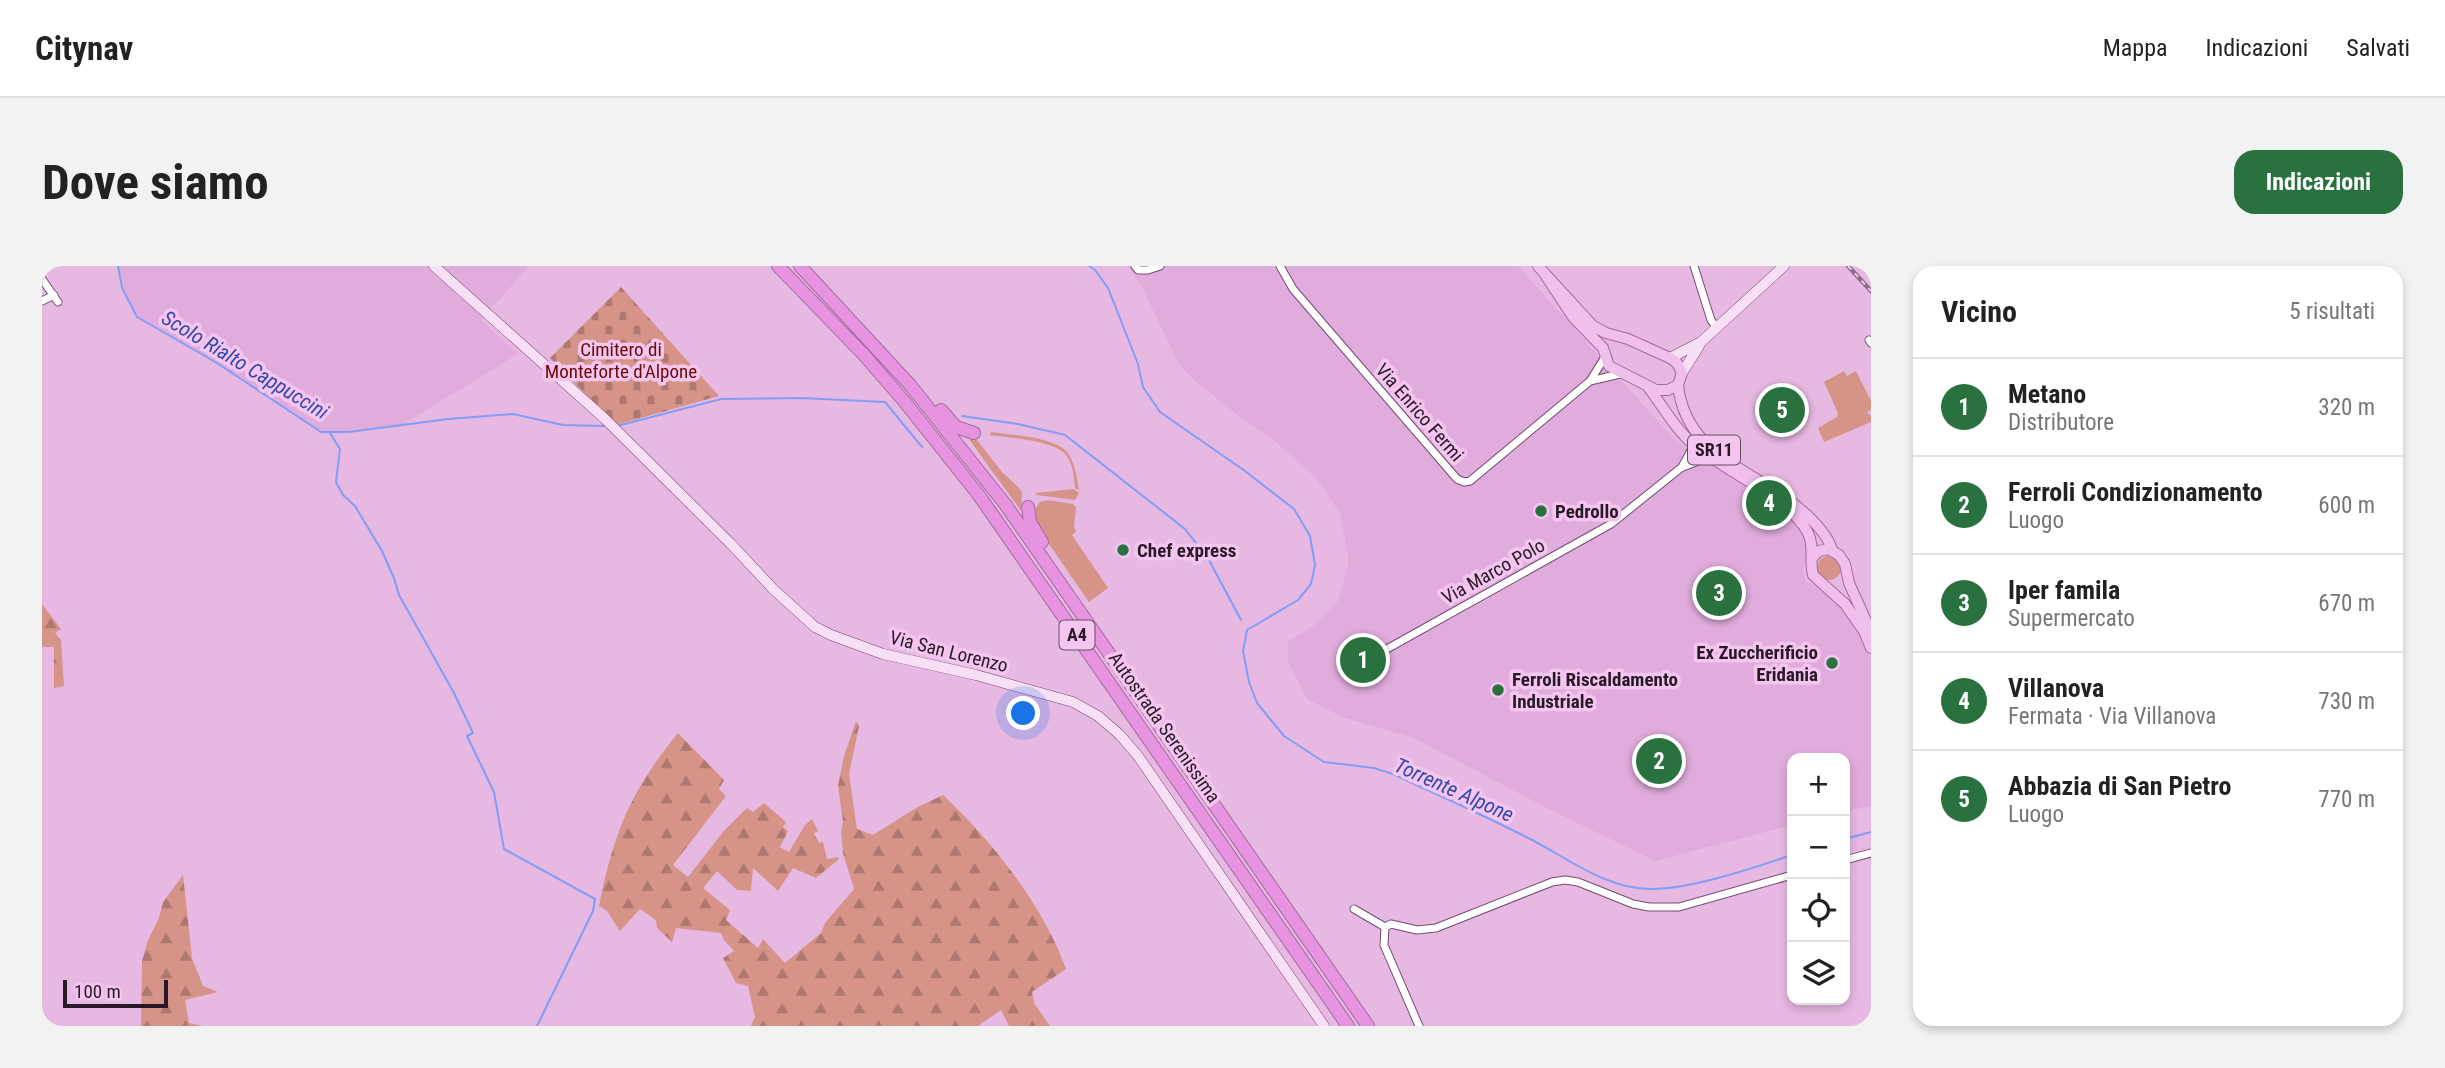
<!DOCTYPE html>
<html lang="it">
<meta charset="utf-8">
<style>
body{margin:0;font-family:"Roboto Condensed",sans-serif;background:#f2f2f2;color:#222}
.controls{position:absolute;right:21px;bottom:21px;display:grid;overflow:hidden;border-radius:14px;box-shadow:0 4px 10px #0003}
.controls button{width:63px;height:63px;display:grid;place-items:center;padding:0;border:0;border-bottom:2px solid #e0e0e0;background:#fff;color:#222;font:35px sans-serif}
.scale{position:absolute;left:21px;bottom:18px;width:105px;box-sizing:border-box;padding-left:7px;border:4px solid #291827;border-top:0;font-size:19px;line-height:24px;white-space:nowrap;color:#291827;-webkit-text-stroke:5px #f4c5ef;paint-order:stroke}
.you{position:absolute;left:982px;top:448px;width:24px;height:24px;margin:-18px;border:5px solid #fff;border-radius:50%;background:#1a73e8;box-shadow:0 0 0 10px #1a73e833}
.badge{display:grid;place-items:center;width:46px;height:46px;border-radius:50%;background:#29713e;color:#fff;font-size:23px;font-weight:700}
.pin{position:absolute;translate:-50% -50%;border:4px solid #fff;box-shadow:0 2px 7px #0006}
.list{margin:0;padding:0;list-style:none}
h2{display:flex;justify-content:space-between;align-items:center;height:91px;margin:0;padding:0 28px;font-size:30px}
h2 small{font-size:23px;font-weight:400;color:#767676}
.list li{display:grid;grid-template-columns:46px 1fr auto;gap:21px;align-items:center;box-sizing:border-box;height:98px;padding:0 28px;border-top:2px solid #e0e0e0}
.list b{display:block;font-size:26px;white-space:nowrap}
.list p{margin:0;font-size:23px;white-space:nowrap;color:#767676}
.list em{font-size:23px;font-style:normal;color:#767676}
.icon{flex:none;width:38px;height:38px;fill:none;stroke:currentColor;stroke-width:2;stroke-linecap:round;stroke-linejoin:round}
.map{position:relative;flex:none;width:1829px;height:760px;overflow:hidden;border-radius:21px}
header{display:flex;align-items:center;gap:42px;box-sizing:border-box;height:98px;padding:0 35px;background:#fff;border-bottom:2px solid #e0e0e0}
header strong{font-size:33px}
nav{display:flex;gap:38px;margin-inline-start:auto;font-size:24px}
.intro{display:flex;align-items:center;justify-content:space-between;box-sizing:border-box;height:168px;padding:0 42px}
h1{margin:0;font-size:49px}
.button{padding:18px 32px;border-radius:21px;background:#29713e;color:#fff;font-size:24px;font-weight:700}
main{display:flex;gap:42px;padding:0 42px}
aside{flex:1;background:#fff;border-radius:21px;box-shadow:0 4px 10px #0003}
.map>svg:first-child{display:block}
</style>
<header>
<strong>Citynav</strong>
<nav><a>Mappa</a><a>Indicazioni</a><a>Salvati</a></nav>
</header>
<div class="intro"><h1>Dove siamo</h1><a class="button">Indicazioni</a></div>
<main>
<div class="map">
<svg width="1829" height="760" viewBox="0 0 1829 760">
<defs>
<pattern id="forest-firs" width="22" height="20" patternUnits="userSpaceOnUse" patternTransform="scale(1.75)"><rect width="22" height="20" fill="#d69388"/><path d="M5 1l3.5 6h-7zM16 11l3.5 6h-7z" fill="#ae776f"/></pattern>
<pattern id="cemetery-stones" width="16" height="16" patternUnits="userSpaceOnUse" patternTransform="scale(1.75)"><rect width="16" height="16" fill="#d69388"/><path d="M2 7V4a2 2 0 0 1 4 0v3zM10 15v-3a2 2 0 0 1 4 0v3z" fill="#ae776f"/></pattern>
</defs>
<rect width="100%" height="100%" fill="#e7b8e2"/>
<path fill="#e0acdb" d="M76 0H487L439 54 476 88 360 159 288 167 271 161 175 97 95 51 80 22Z
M1086 0H1476L1634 175 1660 194 1665 192 1754 255 1764 270 1765 296 1760 304 1765 317 1778 320 1799 338 1821 372 1829 395V540L1803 546V492H1750V559L1613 595 1501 540 1372 472 1300 451 1265 433 1246 396V376L1271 360 1296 335 1307 296 1298 247 1274 212 1235 177 1198 151 1153 115 1136 97 1102 25Z"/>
<path fill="#d69388" d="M1802 105 1805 110 1814 105 1829 135V144L1825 146 1829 150V156L1782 176 1776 162 1795 151 1796 147 1782 116Z
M949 166C969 169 1012 171 1025 186 1033 196 1035 213 1037 224L1033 222C1032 211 1031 198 1024 189 1012 174 968 172 948 169Z
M924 169 935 174 960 206 978 223 980 227 979 245Z
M1032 223 1037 227 1033 234 995 229 993 227Z
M1006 234 1031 238 1034 241 1032 261 1034 266 1030 269 1066 322 1047 336 996 262 991 246 998 236Z
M1775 302a12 12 0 1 1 24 0a12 12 0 1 1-24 0Z"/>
<path fill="url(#forest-firs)" d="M0 338 19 363 13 367 19 374 22 420 12 422V381H0Z
M814 455 817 460 807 508 815 563 831 569 874 542 901 529C951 576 1001 639 1024 703L990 726 992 737 1008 760H967L959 744 936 760H709L713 751 706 720 694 717 681 692 692 685 682 674 679 667 634 662 630 676 615 662 614 654 598 643 578 665 565 645 557 640C572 566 588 526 636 467L682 514 677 523 684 530 631 599 646 611 681 566 705 542 711 546 722 537 744 556 741 561 746 565 738 581 747 586 763 559 770 553 776 565 772 567 777 577 781 576 785 593 796 591 797 593 774 612 751 602 736 625 711 602 709 625 695 624 675 605 661 622 688 644 684 654 716 682 721 673 743 697 779 667 783 657 812 623 801 587 799 566 801 555 796 520 802 490Z
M141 609 150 692 161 720 176 726 143 734 147 757 161 760H99L100 695 106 674 117 652 121 636Z"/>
<path fill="url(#cemetery-stones)" d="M579 21 677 130 574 159 508 92Z"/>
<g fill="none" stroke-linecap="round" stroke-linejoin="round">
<path stroke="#819df5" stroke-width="2" d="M76 0 80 22 95 51 175 97 279 166H307L406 153 471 148 521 159 562 160
M1047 0 1053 4 1066 22 1096 98 1101 121 1118 146 1203 205 1252 243 1268 270 1273 299 1269 318 1256 334 1205 364 1201 385 1207 416 1215 437 1242 470 1282 496 1332 502 1351 508C1398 530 1446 551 1492 575 1528 594 1567 624 1610 623 1650 623 1711 602 1750 589
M920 150 976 158 1023 169 1143 263 1167 294 1199 354
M575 160 679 133 759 132 843 136 880 181
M288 167 298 183 294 216 301 229 313 240 340 285 352 312 357 329 412 427 431 467 425 470 452 526 462 583 553 633 551 645 495 760
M1803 573 1829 566"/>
<g stroke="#734b70" stroke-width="9">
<path id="street" d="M1093 0 1096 4H1106L1118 0
M1238 0 1251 23 1415 213 1422 216 1428 215 1548 115 1578 108
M1652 0 1669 54 1675 62
M0 13 16 36
M0 35 12 29
M1827 74 1829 77
M1548 115 1563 91
M1641 201 1659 194 1665 189
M1343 384 1569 258 1640 201 1652 179
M1803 594 1829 587
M1312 643 1343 661
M1343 661 1349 658 1375 664 1394 662 1510 616 1523 614 1536 616 1591 638 1607 641H1637L1750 609
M1343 661 1342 679 1377 760"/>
</g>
<g stroke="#734b70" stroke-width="11">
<path id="secondary" d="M392 0 562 152 689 278 732 324 773 361 789 369 841 388 934 409 1031 436 1056 450 1078 469 1096 490 1282 760
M1628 92 1659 76 1742 0
M1640 107 1657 80"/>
</g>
<g stroke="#a4699f" stroke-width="12">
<path id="primary" d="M1496 0 1551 60 1564 67 1586 73 1628 92 1635 97 1640 107 1636 119 1626 124H1614L1567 100 1561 82 1531 51 1502 7
M1636 119C1644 195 1722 205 1769 253 1778 262 1786 271 1790 283
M1606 121C1621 140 1633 163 1652 179 1684 206 1748 232 1766 267 1773 281 1767 295 1771 309L1803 338 1822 365 1829 382
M1770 292 1777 285 1786 283 1797 289 1803 298 1807 317 1829 366"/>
</g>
<g stroke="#a4699f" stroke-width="14">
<path id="highway" d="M736 0 823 90 862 135 936 228 1306 760
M758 0 869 120 963 238 1326 760
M899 144 914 161 932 167
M986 241 988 256 1000 276"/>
</g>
<use href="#street" stroke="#fff" stroke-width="7"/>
<use href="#secondary" stroke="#f8dff6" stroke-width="10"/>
<use href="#primary" stroke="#f1bfec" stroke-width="10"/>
<use href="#highway" stroke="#e794e0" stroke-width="12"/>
<g stroke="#8c6c89" stroke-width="4.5">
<path id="rail" d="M1806 0 1829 25"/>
</g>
<use href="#rail" stroke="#f4c5ef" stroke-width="2" stroke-dasharray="5" stroke-linecap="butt"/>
</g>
<g fill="#29713e" stroke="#f4c5ef" stroke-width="2.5">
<circle cx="1499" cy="245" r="7"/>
<circle cx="1081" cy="284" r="7"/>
<circle cx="1790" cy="397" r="7"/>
<circle cx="1456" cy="424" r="7"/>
</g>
<g text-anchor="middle" stroke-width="7" stroke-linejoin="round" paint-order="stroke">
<g fill="#f4c5ef" stroke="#664c63" stroke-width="2">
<rect x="1646" y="169.5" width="52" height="29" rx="5"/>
<rect x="1017.5" y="354.5" width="35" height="29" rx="5"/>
</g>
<g font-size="18" font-weight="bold" fill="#291827">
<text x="1672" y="190">SR11</text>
<text x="1035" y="375">A4</text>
</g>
<g font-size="19" fill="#6b0903" stroke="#f4c5ef">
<text x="579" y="90">Cimitero di<tspan x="579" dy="22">Monteforte d'Alpone</tspan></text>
</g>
<g font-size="19" fill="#291827" stroke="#f4c5ef">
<text transform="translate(1378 146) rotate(49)" y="7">Via Enrico Fermi</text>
<text transform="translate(1451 305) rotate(-29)" y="7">Via Marco Polo</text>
<text transform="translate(907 385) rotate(14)" y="7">Via San Lorenzo</text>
<text transform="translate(1123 461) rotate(55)" y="7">Autostrada Serenissima</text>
</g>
<g font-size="19" font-weight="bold" fill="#291827" stroke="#f4c5ef" text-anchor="start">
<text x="1513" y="252">Pedrollo</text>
<text x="1095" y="291">Chef express</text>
<text x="1776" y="393" text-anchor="end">Ex Zuccherificio<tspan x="1776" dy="22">Eridania</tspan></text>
<text x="1470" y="420">Ferroli Riscaldamento<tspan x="1470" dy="22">Industriale</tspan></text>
</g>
<g font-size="21" font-style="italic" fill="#3448ad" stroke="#f4c5ef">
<text transform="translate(203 99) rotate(31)" y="7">Scolo Rialto Cappuccini</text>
<text transform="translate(1412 524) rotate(24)" y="7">Torrente Alpone</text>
</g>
</g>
</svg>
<div class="controls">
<button>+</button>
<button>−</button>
<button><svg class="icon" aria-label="locate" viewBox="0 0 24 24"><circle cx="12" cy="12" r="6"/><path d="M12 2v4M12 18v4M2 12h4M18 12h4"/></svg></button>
<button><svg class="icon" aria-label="layers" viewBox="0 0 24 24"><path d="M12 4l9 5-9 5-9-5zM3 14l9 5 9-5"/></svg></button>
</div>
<div class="scale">100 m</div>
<div class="you"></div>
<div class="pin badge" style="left:1321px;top:394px">1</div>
<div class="pin badge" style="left:1617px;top:495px">2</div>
<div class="pin badge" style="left:1677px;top:327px">3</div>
<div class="pin badge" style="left:1727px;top:237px">4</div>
<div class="pin badge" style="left:1740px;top:144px">5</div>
</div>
<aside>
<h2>Vicino<small>5 risultati</small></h2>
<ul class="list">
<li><span class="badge">1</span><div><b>Metano</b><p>Distributore</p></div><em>320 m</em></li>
<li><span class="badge">2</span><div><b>Ferroli Condizionamento</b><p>Luogo</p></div><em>600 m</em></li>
<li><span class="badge">3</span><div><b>Iper famila</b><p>Supermercato</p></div><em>670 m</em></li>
<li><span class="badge">4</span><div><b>Villanova</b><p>Fermata · Via Villanova</p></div><em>730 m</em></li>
<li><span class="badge">5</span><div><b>Abbazia di San Pietro</b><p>Luogo</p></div><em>770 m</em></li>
</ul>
</aside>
</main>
